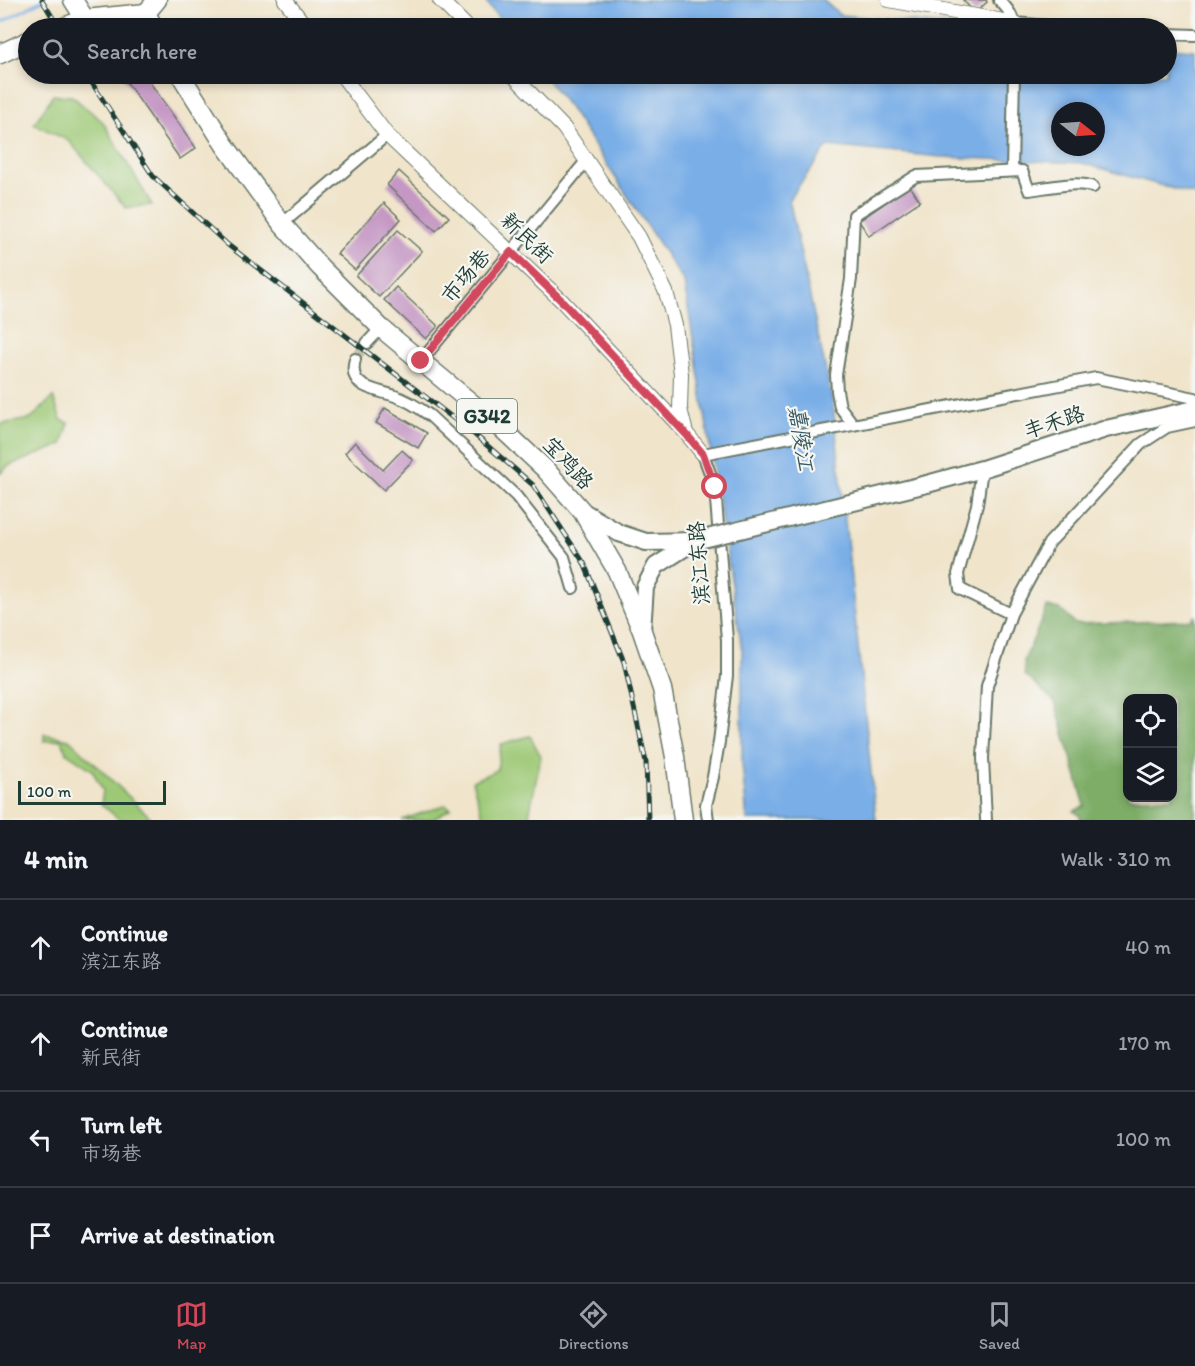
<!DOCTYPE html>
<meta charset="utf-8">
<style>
body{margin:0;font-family:Itim,"LXGW WenKai TC",sans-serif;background:#242831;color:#f1f3f6}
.controls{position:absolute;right:18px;bottom:18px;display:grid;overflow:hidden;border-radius:12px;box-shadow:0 3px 9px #0003}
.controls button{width:54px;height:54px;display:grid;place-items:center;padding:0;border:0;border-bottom:2px solid #363941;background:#171b24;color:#f1f3f6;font:30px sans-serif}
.compass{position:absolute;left:1051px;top:102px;width:54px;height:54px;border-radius:50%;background:#171b24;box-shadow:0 3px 9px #0003;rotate:107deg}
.scale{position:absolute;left:18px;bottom:15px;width:148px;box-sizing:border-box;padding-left:6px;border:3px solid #1f3d34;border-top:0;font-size:16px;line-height:21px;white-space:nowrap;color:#1f3d34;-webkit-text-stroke:4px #f6f6f2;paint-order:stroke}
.stop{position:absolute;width:18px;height:18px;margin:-14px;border:4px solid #d1495b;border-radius:50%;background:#fff}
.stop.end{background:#d1495b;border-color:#fff;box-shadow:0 2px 6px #0008}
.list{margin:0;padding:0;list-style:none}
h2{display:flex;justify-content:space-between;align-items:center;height:78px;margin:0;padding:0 24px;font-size:26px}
h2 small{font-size:20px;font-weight:400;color:#9ea1a6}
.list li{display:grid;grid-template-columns:39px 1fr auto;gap:18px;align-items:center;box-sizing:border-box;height:96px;padding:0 24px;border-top:2px solid #363941}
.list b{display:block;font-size:22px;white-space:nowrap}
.list p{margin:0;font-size:20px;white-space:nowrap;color:#9ea1a6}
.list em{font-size:20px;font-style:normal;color:#9ea1a6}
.icon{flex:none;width:33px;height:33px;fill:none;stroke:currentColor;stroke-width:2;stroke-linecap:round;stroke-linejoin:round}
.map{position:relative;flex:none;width:1195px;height:820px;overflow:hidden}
.search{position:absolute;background:#171b24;box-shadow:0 3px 9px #0003;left:18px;right:18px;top:18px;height:66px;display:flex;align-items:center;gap:15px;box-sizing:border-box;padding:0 21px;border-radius:33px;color:#9ea1a6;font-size:22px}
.sheet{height:462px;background:#171b24}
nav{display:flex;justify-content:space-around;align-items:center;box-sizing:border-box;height:84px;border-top:2px solid #363941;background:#171b24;font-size:16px;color:#9ea1a6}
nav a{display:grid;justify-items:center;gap:3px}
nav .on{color:#d1495b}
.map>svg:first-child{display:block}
</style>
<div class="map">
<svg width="1195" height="820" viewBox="0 0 1195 820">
<rect width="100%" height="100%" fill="#f6f6f2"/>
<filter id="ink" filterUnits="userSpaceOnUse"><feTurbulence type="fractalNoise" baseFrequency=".0167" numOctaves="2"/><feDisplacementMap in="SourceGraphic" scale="12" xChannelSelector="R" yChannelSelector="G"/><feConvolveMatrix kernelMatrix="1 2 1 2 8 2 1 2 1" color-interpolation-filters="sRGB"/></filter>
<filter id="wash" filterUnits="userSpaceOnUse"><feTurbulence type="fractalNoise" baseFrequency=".008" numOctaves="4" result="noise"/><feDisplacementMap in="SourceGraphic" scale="24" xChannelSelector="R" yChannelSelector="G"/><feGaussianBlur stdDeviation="1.35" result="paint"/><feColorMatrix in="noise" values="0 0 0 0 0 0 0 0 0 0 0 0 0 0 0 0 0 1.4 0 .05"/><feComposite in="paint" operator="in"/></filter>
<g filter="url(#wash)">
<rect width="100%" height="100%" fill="#f0e4ca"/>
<path fill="#9dc976" stroke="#5e8355" stroke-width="1.5" d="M53 95 72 96 103 122 152 205 126 208 69 141 34 124Z
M53 397 61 420 69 423 62 445 8 466 0 474V424L31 419Z
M44 734 69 739 150 817 149 820H120L101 804 103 791 92 770 67 753 61 740 44 741Z
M530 736 541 756 528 820H484L472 781 497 770 501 744Z
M445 805 451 808 432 820H402Z"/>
<path fill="#7ead67" stroke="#4e754e" stroke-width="1.5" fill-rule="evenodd" d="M1047 607 1060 609 1075 624 1191 620 1195 616V820H1080V816L1074 811 1085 806 1055 702 1025 675 1024 661ZM1128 698H1172V798H1128Z"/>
<path fill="#79aee7" stroke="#4c768e" stroke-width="1.5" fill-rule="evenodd" d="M484 0H823L840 15 976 28H507Z
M1167 48 1195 50V195L1082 163 941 157 828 146 789 199 833 404 876 820H747L742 763V649L684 282 571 110 543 74H1166ZM1060 111H1096V147H1060Z"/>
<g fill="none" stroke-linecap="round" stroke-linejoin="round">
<path stroke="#79aee7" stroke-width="3" d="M0 23 43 0"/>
</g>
<g id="blocks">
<path fill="#c497c4" d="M963 0H986L987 2 975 13Z
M121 74H144L196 148 180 159Z
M399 171 449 217 436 231 387 185Z
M910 186 920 201 869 236 859 221Z
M384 203 401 219 355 270 337 254Z
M398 230 422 251 379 297 356 276Z
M396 287 438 326 426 339 384 300Z
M385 408 427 433 418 448 376 423Z
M355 442 383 470 402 450 413 460 384 490 345 453Z"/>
</g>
</g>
<g filter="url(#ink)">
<use href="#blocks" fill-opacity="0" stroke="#687768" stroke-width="1.5"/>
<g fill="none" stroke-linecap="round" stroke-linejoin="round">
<path stroke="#c6c3ac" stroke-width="10" stroke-dasharray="10 5" stroke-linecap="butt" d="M355 359 367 343"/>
<g stroke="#687768" stroke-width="14">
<path id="minor" d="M999 0C1007 8 1014 16 1014 28
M1014 23 1072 28
M1166 34 1195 35
M1012 171 1014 74
M282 224 387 135
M367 343 381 328
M355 359C347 389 375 389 395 396 407 400 418 407 429 415L516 496 564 557 573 588
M421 361 587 160
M853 424 840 407 837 391 836 375 851 279 854 215 916 176 1022 171 1029 190C1046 188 1077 180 1093 187
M982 469 977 505 958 574 960 589 1011 614
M708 820 706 805 713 777 719 742 727 676V640L715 487 703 454 1096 378 1195 398
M986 820 983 758 987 686 1011 614 1049 543 1141 444 1167 427 1195 421"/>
</g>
<g stroke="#687768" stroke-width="16">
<path id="tertiary" d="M285 0 307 28
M440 0 468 28
M889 0 1014 23
M341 74 387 135 562 301 686 433
M512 74 564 128 639 237 666 292 675 325 681 374 680 409 686 433 703 454"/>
</g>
<g stroke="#687768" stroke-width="20">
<path id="secondary" d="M927 484 982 469 1106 429 1195 409
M582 511 619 533 646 542 695 541 656 566 645 587 642 631"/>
</g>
<g stroke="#687768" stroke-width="21">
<path id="primary" d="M146 13 157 0"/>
</g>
<g stroke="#687768" stroke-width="21">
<path id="trunk" d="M73 0 85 19
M61 28 85 19 146 13 154 28
M0 54 28 41
M180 74 224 144 282 224 320 267 381 328 498 425 545 469 582 511 617 571 642 631 662 689 675 757 683 820"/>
</g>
<use href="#minor" stroke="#fff" stroke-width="10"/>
<use href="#tertiary" stroke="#fff" stroke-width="14"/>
<use href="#secondary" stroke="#fff" stroke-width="16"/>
<use href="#primary" stroke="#fff" stroke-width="18"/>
<use href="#trunk" stroke="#fff" stroke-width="18"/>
<g stroke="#1f3d34" stroke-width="5">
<path id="rail" d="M42 0 59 28
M86 74 153 176 228 245 475 435 533 485 584 563 624 662 646 762 648 820"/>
</g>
<use href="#rail" stroke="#f6f6f2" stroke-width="3" stroke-dasharray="9" stroke-linecap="butt"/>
<g stroke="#687768" stroke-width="20" stroke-linecap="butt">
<path id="secondary-bridge" d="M695 541 927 484"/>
</g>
<use href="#secondary-bridge" stroke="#fff" stroke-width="16"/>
</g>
</g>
<g fill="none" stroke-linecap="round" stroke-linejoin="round" filter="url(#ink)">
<path stroke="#d1495b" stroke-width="8" d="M421 361 511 252 562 301 686 434 703 454 715 487"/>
</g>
<g text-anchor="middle" stroke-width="4.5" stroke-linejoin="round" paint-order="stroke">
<rect fill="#f6f6f2" stroke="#60746d" stroke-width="1.5" x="457" y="399" width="60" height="34" rx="4.5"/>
<g font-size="20" font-weight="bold" fill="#1f3d34">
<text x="487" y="423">G342</text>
</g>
<g font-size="21" fill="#1f3d34" stroke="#f6f6f2">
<text transform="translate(527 238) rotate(44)" y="7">新民街</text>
<text transform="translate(466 276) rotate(-50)" y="7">市场巷</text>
<text transform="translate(1054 422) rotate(-18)" y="7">丰禾路</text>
<text transform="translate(568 463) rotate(47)" y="7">宝鸡路</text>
<text transform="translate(699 563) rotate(-94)" y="7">滨江东路</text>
</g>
<g font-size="22" font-style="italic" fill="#365961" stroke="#f6f6f2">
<text transform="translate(802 438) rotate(81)" y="8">嘉陵江</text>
</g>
</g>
</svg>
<div class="controls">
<button><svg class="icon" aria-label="locate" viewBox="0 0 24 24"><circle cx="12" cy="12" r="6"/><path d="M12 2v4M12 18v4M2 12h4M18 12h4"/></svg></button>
<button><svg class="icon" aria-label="layers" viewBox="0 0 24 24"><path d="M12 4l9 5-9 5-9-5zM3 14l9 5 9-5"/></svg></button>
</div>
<svg class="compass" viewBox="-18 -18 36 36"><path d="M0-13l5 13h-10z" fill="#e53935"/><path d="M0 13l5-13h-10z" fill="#9ea1a6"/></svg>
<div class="scale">100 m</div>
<div class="stop" style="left:715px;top:487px"></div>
<div class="stop end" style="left:421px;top:361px"></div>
<div class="search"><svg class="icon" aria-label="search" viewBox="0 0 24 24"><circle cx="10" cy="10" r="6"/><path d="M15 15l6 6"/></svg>Search here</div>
</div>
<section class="sheet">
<h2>4 min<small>Walk · 310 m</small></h2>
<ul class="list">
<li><svg class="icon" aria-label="ahead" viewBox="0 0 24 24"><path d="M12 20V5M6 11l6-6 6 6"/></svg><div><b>Continue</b><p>滨江东路</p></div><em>40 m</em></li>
<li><svg class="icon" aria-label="ahead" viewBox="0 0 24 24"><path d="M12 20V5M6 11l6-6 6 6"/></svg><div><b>Continue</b><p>新民街</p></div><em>170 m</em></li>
<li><svg class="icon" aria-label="left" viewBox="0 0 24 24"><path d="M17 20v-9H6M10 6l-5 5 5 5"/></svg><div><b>Turn left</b><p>市场巷</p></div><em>100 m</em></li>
<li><svg class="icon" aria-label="arrive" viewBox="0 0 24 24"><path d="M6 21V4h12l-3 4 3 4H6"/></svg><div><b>Arrive at destination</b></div></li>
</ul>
</section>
<nav>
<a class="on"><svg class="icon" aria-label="map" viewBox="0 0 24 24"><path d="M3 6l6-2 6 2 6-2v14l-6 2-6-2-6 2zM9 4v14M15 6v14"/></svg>Map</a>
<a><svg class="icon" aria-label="directions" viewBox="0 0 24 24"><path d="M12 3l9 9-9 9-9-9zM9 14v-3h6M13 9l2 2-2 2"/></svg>Directions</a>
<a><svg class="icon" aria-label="saved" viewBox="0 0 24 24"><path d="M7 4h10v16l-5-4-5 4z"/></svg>Saved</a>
</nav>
